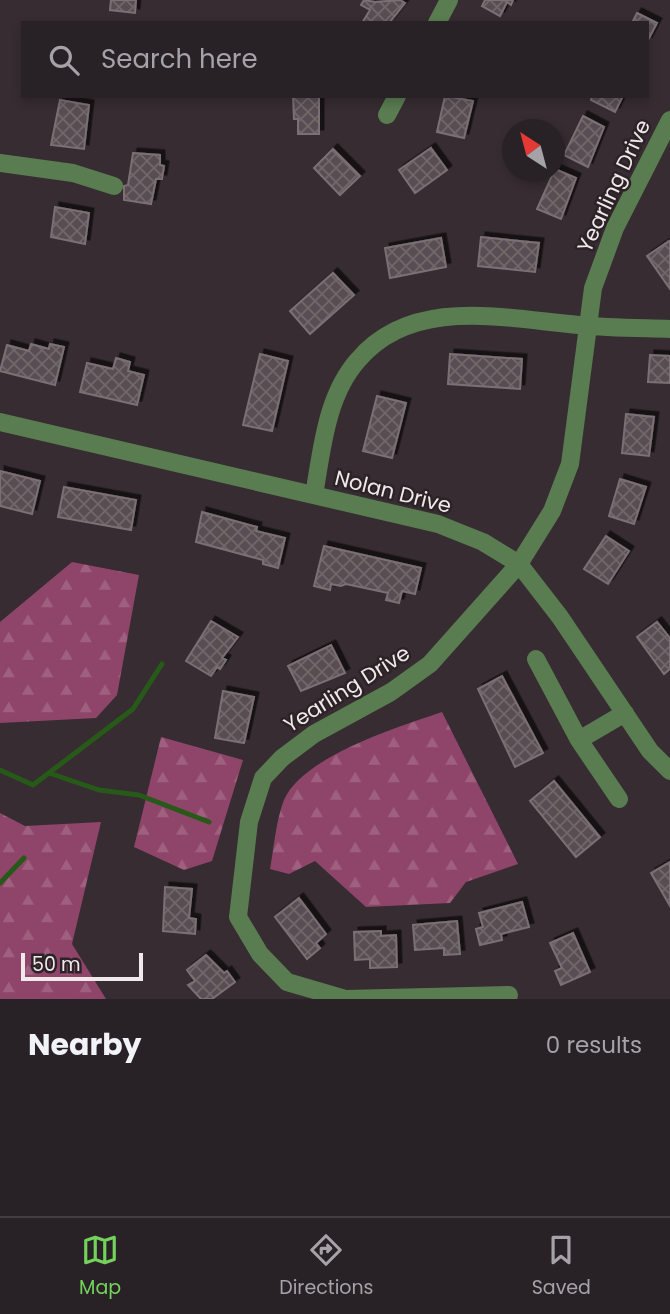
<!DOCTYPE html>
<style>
body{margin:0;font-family:Poppins,sans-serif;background:#342e32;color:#f1f3f6}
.compass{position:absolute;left:502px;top:119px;width:63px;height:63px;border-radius:50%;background:#282125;box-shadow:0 4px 10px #0003;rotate:324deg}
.scale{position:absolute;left:21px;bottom:18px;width:122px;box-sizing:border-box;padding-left:7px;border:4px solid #f0e9ec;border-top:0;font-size:19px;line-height:24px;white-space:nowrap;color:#f0e9ec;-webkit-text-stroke:5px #2c2327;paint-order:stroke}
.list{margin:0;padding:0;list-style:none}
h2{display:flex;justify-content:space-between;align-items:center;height:91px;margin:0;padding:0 28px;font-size:30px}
h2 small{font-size:23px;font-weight:400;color:#a5a3a7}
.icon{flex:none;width:38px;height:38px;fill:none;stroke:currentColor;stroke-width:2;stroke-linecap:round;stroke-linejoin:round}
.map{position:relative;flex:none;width:670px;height:999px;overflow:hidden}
.search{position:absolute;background:#282125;box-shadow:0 4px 10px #0003;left:21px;right:21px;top:21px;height:77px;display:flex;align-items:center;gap:18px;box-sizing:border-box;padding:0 24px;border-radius:0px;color:#a5a3a7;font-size:26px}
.sheet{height:217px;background:#282125}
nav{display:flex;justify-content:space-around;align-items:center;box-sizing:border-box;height:98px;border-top:2px solid #443e42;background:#282125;font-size:19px;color:#a5a3a7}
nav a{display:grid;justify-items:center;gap:4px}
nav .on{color:#74d25c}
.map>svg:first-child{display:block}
</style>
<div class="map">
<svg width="670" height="999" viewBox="0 0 670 999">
<defs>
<pattern id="forest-firs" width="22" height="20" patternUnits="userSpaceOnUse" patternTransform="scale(1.75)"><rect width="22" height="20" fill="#8f456a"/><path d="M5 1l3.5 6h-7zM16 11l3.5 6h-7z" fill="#9f607f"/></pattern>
<pattern id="building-cross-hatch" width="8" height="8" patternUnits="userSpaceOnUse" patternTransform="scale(1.75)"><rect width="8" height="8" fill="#594e52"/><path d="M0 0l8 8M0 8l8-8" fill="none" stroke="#71686b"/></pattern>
<filter id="shadow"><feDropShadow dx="4.5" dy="-4.5" stdDeviation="0" flood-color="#0009"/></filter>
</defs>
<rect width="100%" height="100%" fill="#362c31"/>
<path fill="url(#forest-firs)" d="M72 562 139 575 117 695 96 718 0 723V622Z
M442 712 518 864 466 882 450 903 366 907 315 861 289 874 270 869C274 847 276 820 284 800 303 756 399 727 442 712Z
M161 737 243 760 212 861 184 870 134 847Z
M0 813 25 826 101 822 72 944 106 999H0Z"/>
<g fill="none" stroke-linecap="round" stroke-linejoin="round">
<path stroke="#275919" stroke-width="5" d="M0 770 33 785 133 709 162 664
M49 773 99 790 139 795 209 822
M0 883 24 858"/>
</g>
<path fill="url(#building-cross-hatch)" stroke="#7b6f74" stroke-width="2" filter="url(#shadow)" d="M111 0H136L135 13 110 10Z
M364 0 375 2 400 0 405 3 389 23H362L370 10 361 5Z
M485 0H513L511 5 507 2 500 16 482 6Z
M637 13 657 23 647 42V23H632Z
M293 96H319V134H298V119H294Z
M445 96 473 101 464 138 437 132Z
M592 96H623L615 112 591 100Z
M60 100 89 105 84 149 51 145Z
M583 116 604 127 588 167 564 155Z
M431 148 447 170 415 193 399 170Z
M333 149 360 176 340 195 314 168Z
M133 153 160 155V165L164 166 162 179H156L151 204 124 200V186L128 185Z
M555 169 576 178 561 219 537 209Z
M55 207 89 213 85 244 51 237Z
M481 237 539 243 535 272 478 266Z
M441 238 446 267 390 278 385 248Z
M669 241 670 243V289L647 256Z
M333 273 354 295 310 334 290 311Z
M31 344 49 349 50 344 64 347 55 385 0 371 7 345 29 351Z
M260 354 288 361 272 431 243 425Z
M450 354 522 359 520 389 448 384Z
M650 355 670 356V383L648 382Z
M116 358 130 362 128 371 144 375 137 405 80 392 87 363 113 369Z
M377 396 406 403 392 458 363 451Z
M626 414 654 417 649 456 622 453Z
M0 471 40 481 32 514 0 506Z
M620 479 646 487 634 524 609 516Z
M64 487 136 500 131 530 58 517Z
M202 512 257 527 256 531 285 538 278 568 263 564V560L196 542Z
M606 536 629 551 608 584 584 569Z
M324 546 421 568 415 594 402 591 399 603 386 600 388 593 346 584 341 586 331 584 330 590 314 586Z
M211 621 238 637 222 658 226 660 220 669 217 667 211 676 186 661Z
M657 622 670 638V669L664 674 637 637Z
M331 645 345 673 301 691 288 666Z
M502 676 543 753 515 767 478 689Z
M223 691 254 697 244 743 215 738Z
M554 781 600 837 576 857 530 801Z
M670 862V906L651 873Z
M165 887 192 889 189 918 196 919 195 934 163 931Z
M299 898 326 934 316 943 320 948 307 959 275 917Z
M522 902 529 927 501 934 502 940 480 945 476 929 483 927 479 913Z
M457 921 460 954 444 955V948L415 950 413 925Z
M381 931V936L396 935 397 967 370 968V959L355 960 354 932Z
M573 933 590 972 561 985 555 971 562 968 550 943Z
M206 955 224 973 227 971 235 982 212 999H201L188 985 195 981 187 970Z"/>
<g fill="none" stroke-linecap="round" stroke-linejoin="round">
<path stroke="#597c50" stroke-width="18" d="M437 23 449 0
M387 115 397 96
M0 163 73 173 114 186
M0 422 438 524 483 542 519 564 560 617 650 751 670 771
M314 495C322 450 326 396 358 360 413 295 506 319 579 325 609 328 640 328 670 329
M536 659 579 740 625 713
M579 740 619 799
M509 995 345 999 287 982 260 954 238 917 249 822 263 778 282 758 314 734 391 692 430 664 519 564 552 511 570 464 593 288 615 228 670 120"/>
</g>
<g text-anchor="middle" stroke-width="5" stroke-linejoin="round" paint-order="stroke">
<g font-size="21" fill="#f0e9ec" stroke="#2c2327">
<text transform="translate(614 186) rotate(-65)" y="7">Yearling Drive</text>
<text transform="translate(393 492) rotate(14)" y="7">Nolan Drive</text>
<text transform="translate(347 689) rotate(-32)" y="7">Yearling Drive</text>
</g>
</g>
</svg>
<svg class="compass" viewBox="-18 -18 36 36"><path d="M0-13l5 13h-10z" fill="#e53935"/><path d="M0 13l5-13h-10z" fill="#a5a3a7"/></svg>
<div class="scale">50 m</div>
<div class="search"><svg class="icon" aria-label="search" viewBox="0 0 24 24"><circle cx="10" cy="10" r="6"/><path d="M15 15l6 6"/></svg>Search here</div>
</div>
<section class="sheet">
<h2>Nearby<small>0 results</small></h2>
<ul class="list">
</ul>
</section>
<nav>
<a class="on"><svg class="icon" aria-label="map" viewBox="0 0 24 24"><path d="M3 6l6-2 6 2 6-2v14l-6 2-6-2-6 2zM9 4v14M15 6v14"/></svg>Map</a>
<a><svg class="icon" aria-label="directions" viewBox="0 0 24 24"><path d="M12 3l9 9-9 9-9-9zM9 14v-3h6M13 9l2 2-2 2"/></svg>Directions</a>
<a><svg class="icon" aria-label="saved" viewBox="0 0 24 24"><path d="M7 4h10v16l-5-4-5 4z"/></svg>Saved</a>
</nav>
